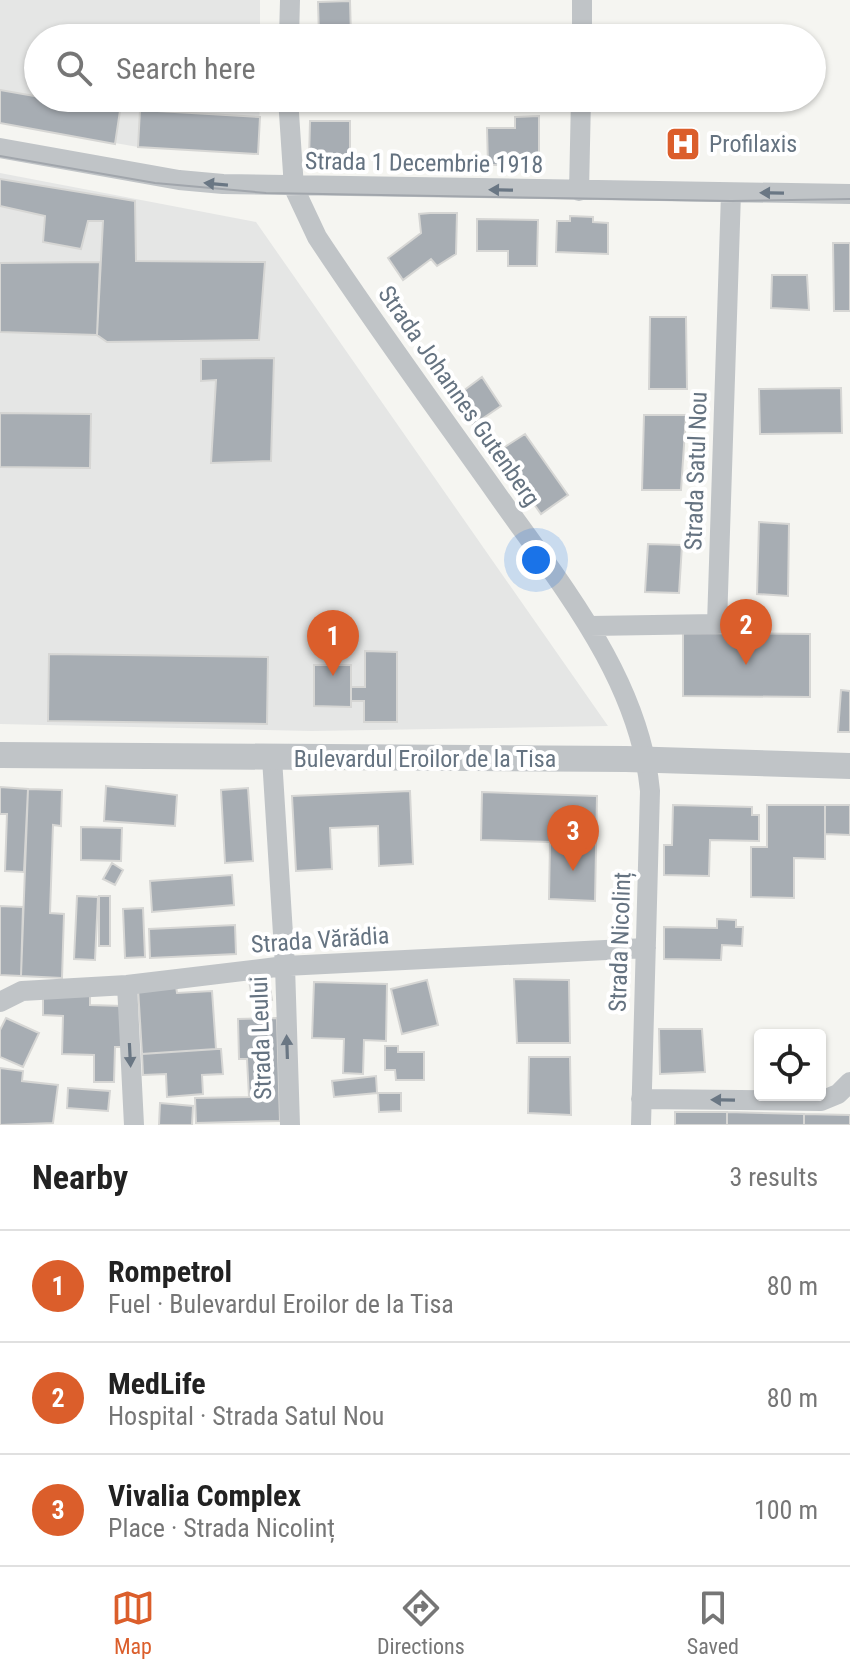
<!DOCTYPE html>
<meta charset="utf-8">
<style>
body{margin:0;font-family:"Roboto Condensed",sans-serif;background:#f2f2f2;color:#222}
.controls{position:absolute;right:24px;bottom:24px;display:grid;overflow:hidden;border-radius:8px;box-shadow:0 2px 6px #0004}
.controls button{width:72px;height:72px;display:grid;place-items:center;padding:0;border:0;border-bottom:2px solid #e0e0e0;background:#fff;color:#222;font:40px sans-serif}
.you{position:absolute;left:536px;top:560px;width:28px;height:28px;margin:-20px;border:6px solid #fff;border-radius:50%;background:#1a73e8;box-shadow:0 0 0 12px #1a73e833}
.badge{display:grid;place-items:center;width:52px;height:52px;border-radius:50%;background:#db5e2b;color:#fff;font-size:26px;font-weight:700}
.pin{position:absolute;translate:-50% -66px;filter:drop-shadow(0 2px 4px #0008)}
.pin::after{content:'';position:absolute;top:42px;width:28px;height:24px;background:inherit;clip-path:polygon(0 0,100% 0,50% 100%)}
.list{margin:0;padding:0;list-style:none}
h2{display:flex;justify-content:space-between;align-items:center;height:104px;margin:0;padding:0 32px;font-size:34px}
h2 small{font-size:26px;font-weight:400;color:#767676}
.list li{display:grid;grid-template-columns:52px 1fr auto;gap:24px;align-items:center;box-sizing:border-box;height:112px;padding:0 32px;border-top:2px solid #e0e0e0}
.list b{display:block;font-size:30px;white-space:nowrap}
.list p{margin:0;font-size:26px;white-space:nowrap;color:#767676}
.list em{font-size:26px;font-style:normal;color:#767676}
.icon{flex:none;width:44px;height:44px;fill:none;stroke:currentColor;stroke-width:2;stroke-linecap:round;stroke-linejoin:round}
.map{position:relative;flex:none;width:850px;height:1125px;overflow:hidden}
.search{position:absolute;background:#fff;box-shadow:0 2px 6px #0004;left:24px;right:24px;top:24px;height:88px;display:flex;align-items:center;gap:20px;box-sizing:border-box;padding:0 28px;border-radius:44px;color:#767676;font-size:30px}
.sheet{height:440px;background:#fff}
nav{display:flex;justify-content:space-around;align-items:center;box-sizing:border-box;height:112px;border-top:2px solid #e0e0e0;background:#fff;font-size:22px;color:#767676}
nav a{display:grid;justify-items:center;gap:4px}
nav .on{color:#db5e2b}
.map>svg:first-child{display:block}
</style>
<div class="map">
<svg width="850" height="1125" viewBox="0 0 850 1125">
<rect width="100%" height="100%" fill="#f5f5f1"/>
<path fill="#e5e6e5" d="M0 0H260V38H38V98H260L258 154 138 147 0 123Z
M0 173 256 222 608 726 312 731 0 724Z"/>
<path fill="#a7adb3" stroke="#d6d6d4" stroke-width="2" d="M350 1 351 37H319L318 2Z
M0 90 120 111 115 144 0 123Z
M140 110 260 117 258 154 138 147Z
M539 116V165H488L487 128H515V117Z
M310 121H350V161H309Z
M0 179 135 201 136 261 265 262 259 340 107 342 97 335 103 221H88L81 249 43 242 45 216 0 206Z
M430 213H457L456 254 437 266 431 259 403 280 388 258 421 233 419 214Z
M570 216 593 217V222L608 223V254L556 252 557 221H570Z
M477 219 538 220 537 266H508V251H477Z
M833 243H850V311H834Z
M100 262 97 335 0 332V263Z
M772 275H807L809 310 771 308Z
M650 317H686L687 389H649Z
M274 358 271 461 211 463 216 380 201 381V359Z
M482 377 501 406 473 425 455 397Z
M841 388 842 433 760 434 759 389Z
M0 413 91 414 90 468 0 467Z
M644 415H686L681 490H642Z
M525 434 568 495 541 514 497 452Z
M759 522 789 524 788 596 757 594Z
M648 544 682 545 679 593 645 592Z
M683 633 810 634V697L683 696Z
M365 651 397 652V722H364V701H351V687H365Z
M49 654 268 657 267 724 48 721Z
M314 665H351V707L314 706Z
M841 690 850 691V732H838Z
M106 786 177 795 175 826 104 821Z
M0 787 28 789 24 872 5 871 7 814H0Z
M248 788 253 861 225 863 221 790Z
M28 789 62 790 61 826 53 825 50 913 64 914 62 978 21 976Z
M410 791 413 864 379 866 378 826 330 828 332 869 296 871 292 796Z
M482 792 597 796 595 901 549 899 550 842 481 840Z
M673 805 752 807V815H759V841L710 840 709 876 664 875V845H672Z
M767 805H825V859L794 858V898L751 897V847H767Z
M825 805H850V835L825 834Z
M81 827 122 828 121 861 81 860Z
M112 863 123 870 115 885 103 879Z
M232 875 234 905 152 912 150 881Z
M77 896 98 897 95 960 74 959Z
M99 896H110V946H99Z
M0 906 23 907 21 976 0 975Z
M143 908 145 957 125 958 123 909Z
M717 919 736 920V927H743L742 946 722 945 721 960 664 959V927L717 928Z
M235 925 236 954 150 958 149 929Z
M268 977 272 1000 253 1003 249 980Z
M514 979 569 980 570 1043H517Z
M427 980 438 1025 402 1034 391 989Z
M314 982 387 984 386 1041 364 1040 363 1074 343 1073 344 1039 312 1038Z
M176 986 177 993 212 991 216 1049 142 1054 138 988Z
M90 990V1005L123 1006V1047H115L114 1082H94V1055L62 1054 63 1016 43 1015V995Z
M6 1018 39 1033 23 1067 0 1057V1030Z
M277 1018 280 1121 196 1123 195 1098 249 1097 247 1059H239L238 1019Z
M659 1029H702L705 1072 660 1074Z
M385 1046H398V1052H424V1080H396L395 1070H385Z
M216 1049H221L223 1074 202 1075 203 1094 167 1097 166 1074 143 1075 142 1054Z
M529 1057H570L571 1115 528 1113Z
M0 1068 23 1071 22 1081 58 1085 53 1123 0 1125Z
M376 1076 377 1093 334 1097 332 1081Z
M68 1088 110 1091 108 1111 67 1108Z
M378 1093H401V1111L379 1112Z
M160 1103 193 1106 192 1125H159Z
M675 1112H727V1125H675Z
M727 1112 804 1114V1125H727Z
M804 1114 850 1115V1125H804Z"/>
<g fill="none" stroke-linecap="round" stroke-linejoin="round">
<path stroke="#c0c4c7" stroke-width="20" d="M289 38 290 0
M582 38V0
M288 98 294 188 317 237C373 322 433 404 492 487 556 579 639 675 650 791L641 1125
M0 148 179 180 223 184 850 194
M579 191 581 98
M590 626 717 624 731 193
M272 758 285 966 290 1125
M127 985 134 1125
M0 1002 22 991 127 985 285 966 646 948
M641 1099 821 1101 838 1094 850 1082"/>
<path stroke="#c0c4c7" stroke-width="26" d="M0 755 626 759 850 766"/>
<path stroke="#a1a6ac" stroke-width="2" d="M0 156 155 183 266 193 731 201 850 199"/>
</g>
<defs><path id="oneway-solid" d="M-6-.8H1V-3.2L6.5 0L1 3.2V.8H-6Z" transform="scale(2)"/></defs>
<g fill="#6a7784">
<use href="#oneway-solid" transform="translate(216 184) rotate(-175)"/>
<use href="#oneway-solid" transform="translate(501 190) rotate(-179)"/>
<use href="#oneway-solid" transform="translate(772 193) rotate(-179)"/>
<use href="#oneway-solid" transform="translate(287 1047) rotate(-92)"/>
<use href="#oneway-solid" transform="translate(130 1055) rotate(87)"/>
<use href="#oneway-solid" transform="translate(723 1100) rotate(-179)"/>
</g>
<defs>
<g id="hospital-square" transform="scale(1.8)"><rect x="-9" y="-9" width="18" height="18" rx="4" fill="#db5e2b" stroke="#fff"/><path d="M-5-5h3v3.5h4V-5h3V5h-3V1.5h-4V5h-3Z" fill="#fff"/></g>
</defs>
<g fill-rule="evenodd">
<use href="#hospital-square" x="683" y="144"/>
</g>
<g text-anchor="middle" stroke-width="8" stroke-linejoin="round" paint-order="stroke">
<g font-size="24" fill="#657381" stroke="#fff" text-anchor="start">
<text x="709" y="152">Profilaxis</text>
</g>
<g font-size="24" fill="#657381" stroke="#fff">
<text transform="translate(424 163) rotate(1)" y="8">Strada 1 Decembrie 1918</text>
<text transform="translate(459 396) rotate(55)" y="8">Strada Johannes Gutenberg</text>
<text transform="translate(696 471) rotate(-88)" y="8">Strada Satul Nou</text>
<text x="425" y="767">Bulevardul Eroilor de la Tisa</text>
<text transform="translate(320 940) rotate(-4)" y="8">Strada Vărădia</text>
<text transform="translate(620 942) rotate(-88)" y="8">Strada Nicolinț</text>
<text transform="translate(261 1038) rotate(-92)" y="8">Strada Leului</text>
</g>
</g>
</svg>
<div class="controls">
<button><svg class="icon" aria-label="locate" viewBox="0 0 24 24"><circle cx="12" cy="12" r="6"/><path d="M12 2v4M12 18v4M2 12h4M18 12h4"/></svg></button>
</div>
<div class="you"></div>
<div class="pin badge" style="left:333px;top:676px">1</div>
<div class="pin badge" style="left:746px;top:665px">2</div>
<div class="pin badge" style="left:573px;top:871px">3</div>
<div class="search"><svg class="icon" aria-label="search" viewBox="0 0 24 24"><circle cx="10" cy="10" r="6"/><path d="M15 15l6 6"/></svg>Search here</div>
</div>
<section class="sheet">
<h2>Nearby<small>3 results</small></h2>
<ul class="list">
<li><span class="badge">1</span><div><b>Rompetrol</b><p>Fuel · Bulevardul Eroilor de la Tisa</p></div><em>80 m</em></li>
<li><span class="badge">2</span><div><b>MedLife</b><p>Hospital · Strada Satul Nou</p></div><em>80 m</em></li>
<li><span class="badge">3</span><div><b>Vivalia Complex</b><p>Place · Strada Nicolinț</p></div><em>100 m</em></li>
</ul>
</section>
<nav>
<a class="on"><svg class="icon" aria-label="map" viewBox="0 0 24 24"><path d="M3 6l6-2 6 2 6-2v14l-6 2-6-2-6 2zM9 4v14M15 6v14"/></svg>Map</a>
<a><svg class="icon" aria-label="directions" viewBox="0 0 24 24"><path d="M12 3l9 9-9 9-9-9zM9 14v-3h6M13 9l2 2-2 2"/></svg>Directions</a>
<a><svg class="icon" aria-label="saved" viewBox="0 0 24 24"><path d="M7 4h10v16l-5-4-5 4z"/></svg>Saved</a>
</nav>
